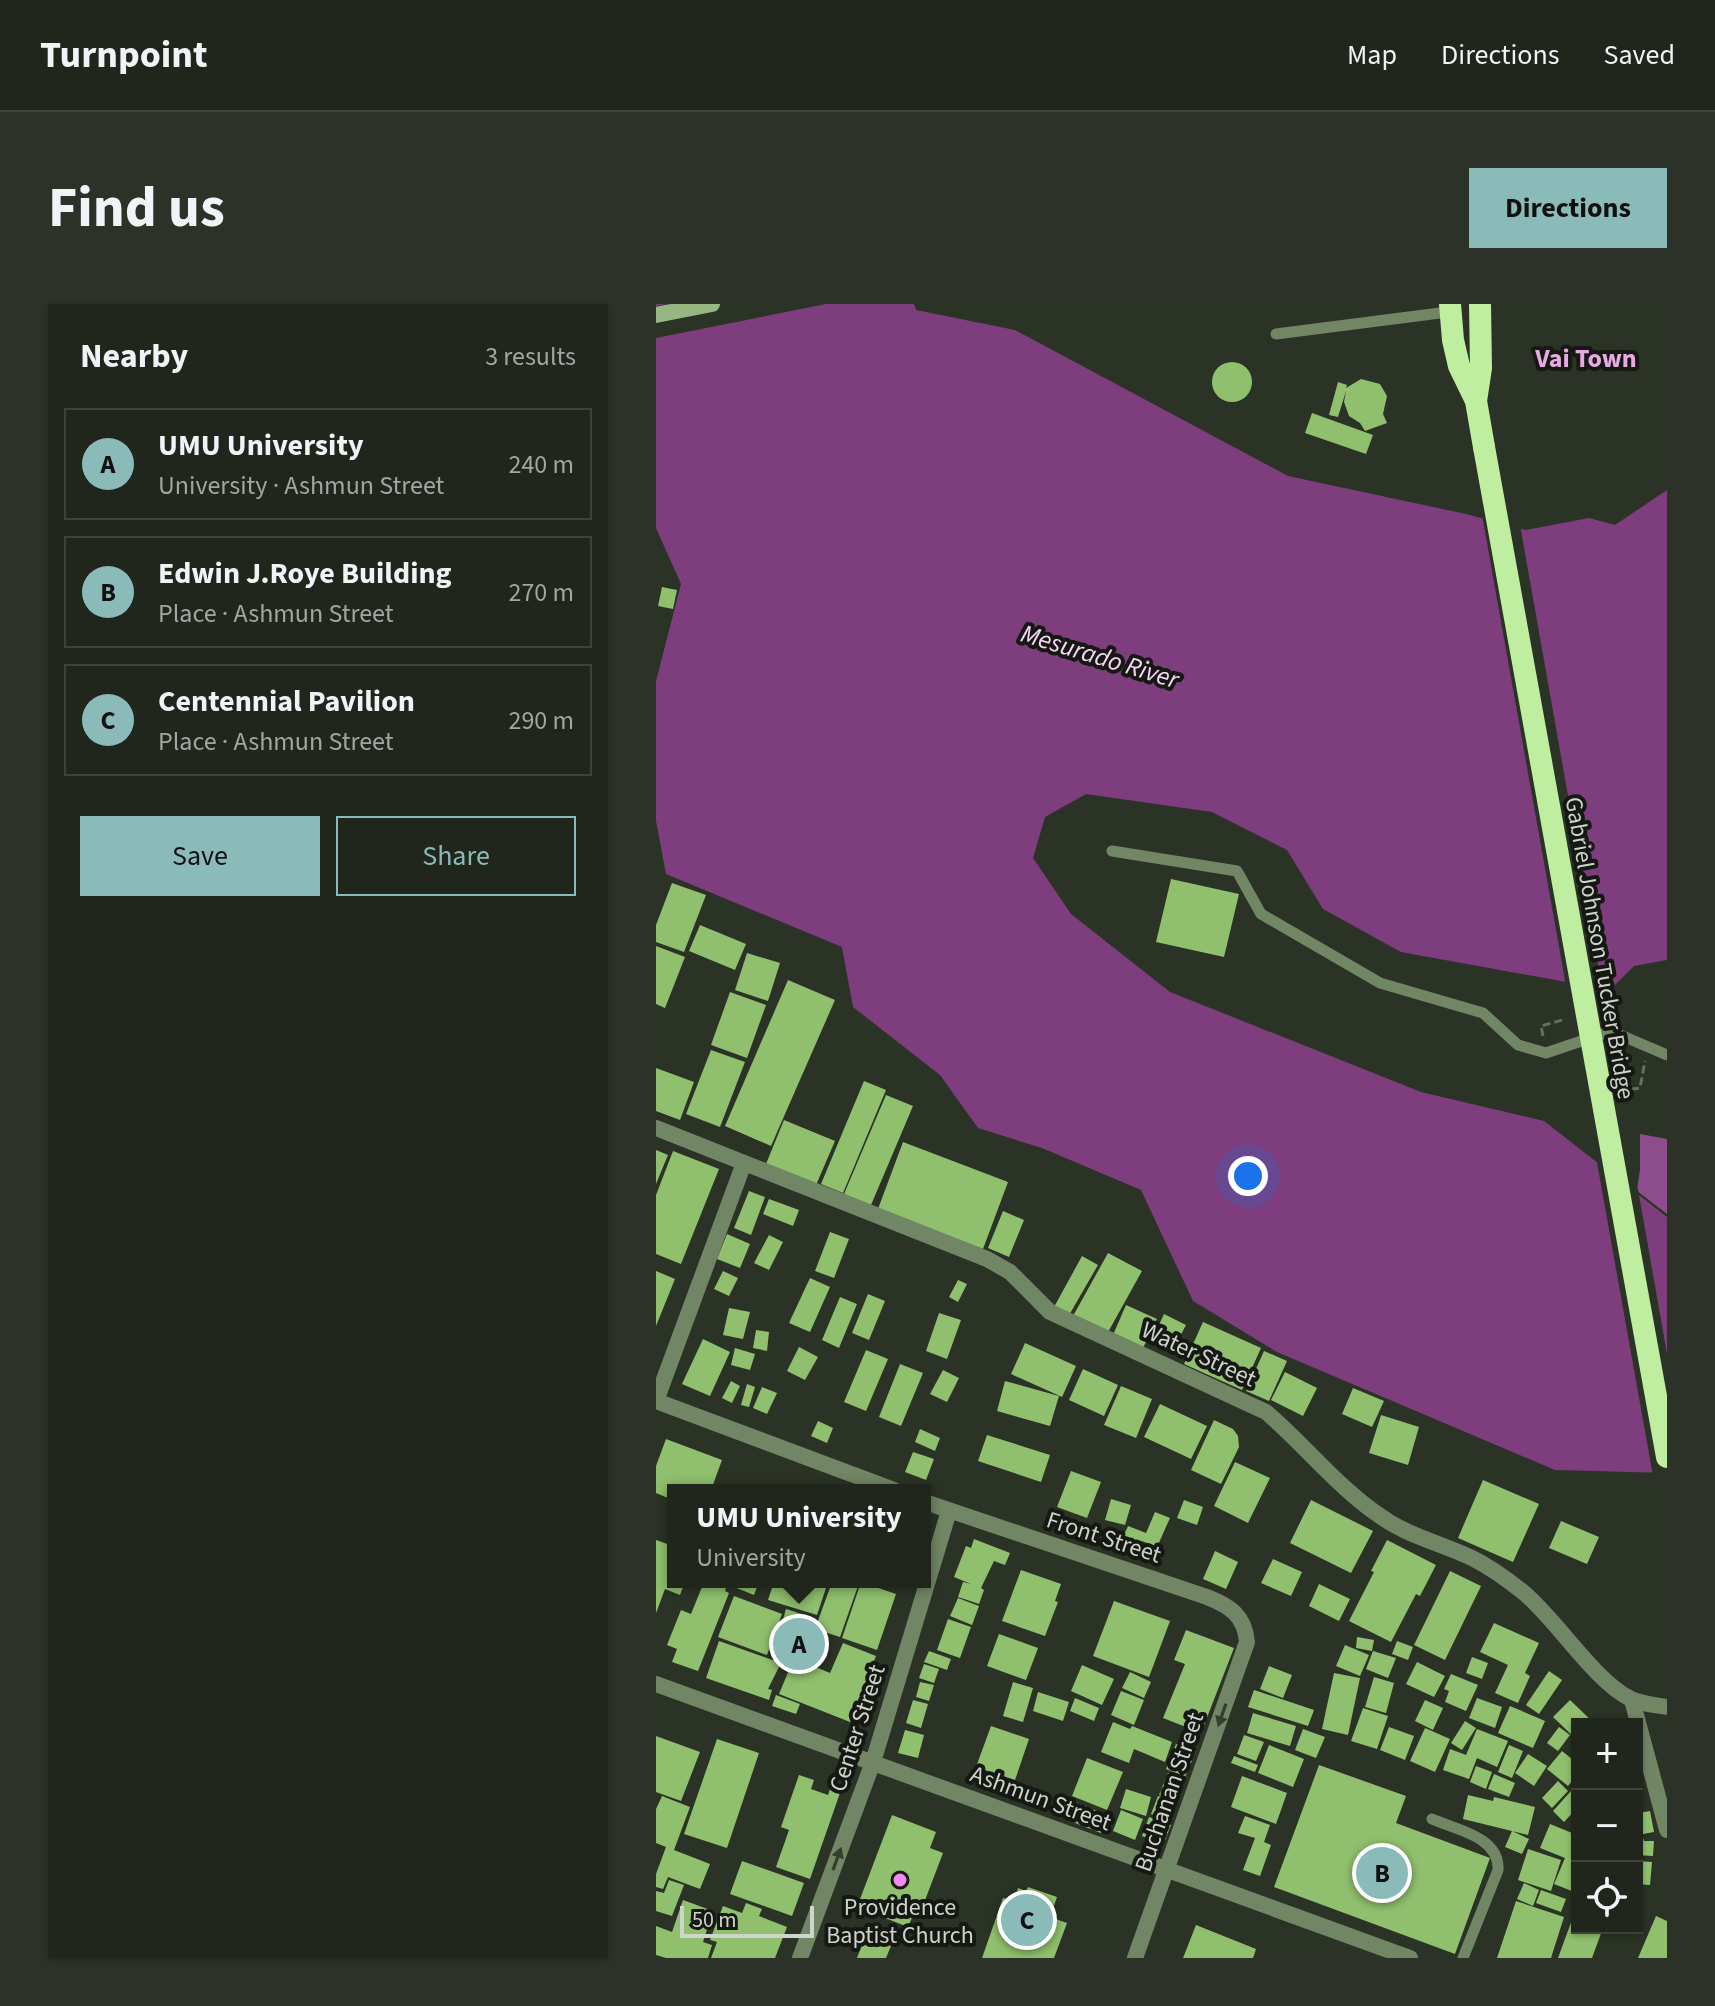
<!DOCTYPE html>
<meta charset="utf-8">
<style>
body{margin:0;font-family:"Source Sans 3",sans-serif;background:#2d3229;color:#f1f3f6}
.controls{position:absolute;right:24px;bottom:24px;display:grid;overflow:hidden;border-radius:0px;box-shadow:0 2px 6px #0004}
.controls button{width:72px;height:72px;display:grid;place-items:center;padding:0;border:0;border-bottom:2px solid #3d433b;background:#20261c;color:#f1f3f6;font:40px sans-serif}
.scale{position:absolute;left:24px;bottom:20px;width:134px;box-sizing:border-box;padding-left:8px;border:4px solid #cfd4cb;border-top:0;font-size:22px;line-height:28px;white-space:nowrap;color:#cfd4cb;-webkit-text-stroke:6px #161913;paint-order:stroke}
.you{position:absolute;left:592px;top:872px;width:28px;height:28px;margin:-20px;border:6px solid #fff;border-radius:50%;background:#1a73e8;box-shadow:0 0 0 12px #1a73e833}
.badge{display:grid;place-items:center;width:52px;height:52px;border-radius:50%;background:#8bbbb9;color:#111;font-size:26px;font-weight:700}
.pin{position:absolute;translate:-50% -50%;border:4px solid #fff;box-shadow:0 2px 8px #0006}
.popup{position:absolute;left:11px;top:1180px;width:264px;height:104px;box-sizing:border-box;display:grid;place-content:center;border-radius:0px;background:#20261c;filter:drop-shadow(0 2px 6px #0005);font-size:26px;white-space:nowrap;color:#a2a5a3}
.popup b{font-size:30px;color:#f1f3f6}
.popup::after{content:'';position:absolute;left:50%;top:100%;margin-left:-16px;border:16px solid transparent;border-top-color:#20261c}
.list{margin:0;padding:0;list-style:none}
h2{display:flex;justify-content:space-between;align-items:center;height:104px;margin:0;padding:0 32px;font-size:34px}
h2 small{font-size:26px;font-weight:400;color:#a2a5a3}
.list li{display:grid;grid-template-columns:52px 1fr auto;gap:24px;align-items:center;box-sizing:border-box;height:112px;margin:0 16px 16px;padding:0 16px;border:2px solid #3d433b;border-radius:0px}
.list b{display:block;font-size:30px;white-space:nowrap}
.list p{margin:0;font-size:26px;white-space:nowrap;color:#a2a5a3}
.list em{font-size:26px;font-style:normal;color:#a2a5a3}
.actions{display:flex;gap:16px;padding:24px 32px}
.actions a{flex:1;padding:18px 0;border:2px solid #8bbbb9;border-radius:0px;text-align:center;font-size:28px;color:#8bbbb9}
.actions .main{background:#8bbbb9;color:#111}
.icon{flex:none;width:44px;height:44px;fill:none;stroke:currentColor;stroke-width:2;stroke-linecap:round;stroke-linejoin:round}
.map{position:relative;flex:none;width:1011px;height:1654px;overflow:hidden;border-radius:0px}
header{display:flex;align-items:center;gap:48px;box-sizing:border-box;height:112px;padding:0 40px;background:#20261c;border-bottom:2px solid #3d433b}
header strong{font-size:38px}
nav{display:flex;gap:44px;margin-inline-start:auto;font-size:28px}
.intro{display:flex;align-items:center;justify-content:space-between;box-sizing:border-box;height:192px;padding:0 48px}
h1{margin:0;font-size:56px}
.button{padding:20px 36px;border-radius:0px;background:#8bbbb9;color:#111;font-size:28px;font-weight:700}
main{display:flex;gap:48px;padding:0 48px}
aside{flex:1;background:#20261c;border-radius:0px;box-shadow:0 2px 6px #0004}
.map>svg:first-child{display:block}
</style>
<header>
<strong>Turnpoint</strong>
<nav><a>Map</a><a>Directions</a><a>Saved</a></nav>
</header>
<div class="intro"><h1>Find us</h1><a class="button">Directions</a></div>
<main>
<aside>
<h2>Nearby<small>3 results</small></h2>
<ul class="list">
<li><span class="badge">A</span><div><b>UMU University</b><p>University · Ashmun Street</p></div><em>240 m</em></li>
<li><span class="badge">B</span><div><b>Edwin J.Roye Building</b><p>Place · Ashmun Street</p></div><em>270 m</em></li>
<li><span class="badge">C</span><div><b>Centennial Pavilion</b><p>Place · Ashmun Street</p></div><em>290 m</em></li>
</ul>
<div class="actions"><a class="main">Save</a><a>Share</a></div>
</aside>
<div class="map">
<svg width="1011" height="1654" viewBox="0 0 1011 1654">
<rect width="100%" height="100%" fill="#2b3326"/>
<path fill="#8d4c8c" d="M984 830 1011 835V910L981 887 984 865Z"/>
<path fill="#7e3e7d" d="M0 0H258L260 6 359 26 632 172 810 210 870 226 933 214 959 221 1011 186V656L978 662 954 686 745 648 667 605 631 546 556 508 430 490 389 513 377 554 415 610 514 688 765 788 888 817 1011 913V1169L899 1166 621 1048 537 997 485 886 386 844 322 824 284 771 197 703 186 643 10 570 0 517V377L25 280 0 224Z"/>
<path fill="#2b3326" d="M11 0H170L0 34V2Z
M826 211 864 221 947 689 910 682Z
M940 853 982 885 1011 1050V1173L997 1172Z"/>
<path fill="#90c06e" d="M556 78a20 20 0 1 1 40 0a20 20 0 1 1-40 0Z
M705 75 724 80 731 92 727 110 731 119 709 127 704 119 693 112 688 98 690 87 682 113 673 111 682 78 691 81 690 84Z
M656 109 717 131 710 150 649 129Z
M6 283 21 286 17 305 2 302Z
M515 575 583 590 568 653 500 638Z
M16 579 50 591 28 648 0 638V621Z
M44 621 90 640 79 666 33 647Z
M0 642 29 653 9 704 0 700Z
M91 649 124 659 112 697 79 686Z
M132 676 179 696 115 842 69 822Z
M74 688 110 701 91 754 55 741Z
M55 746 89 758 64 823 30 810Z
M0 764 38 778 24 816 0 807Z
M208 777 230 786 187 889 165 880Z
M230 791 257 802 215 901 188 890Z
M128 816 179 837 160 881 110 860Z
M247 838 352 878 327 945 222 905Z
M0 846 12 851 0 880Z
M17 847 63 865 25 960 0 950V891Z
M93 887 109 893 95 931 78 924Z
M113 895 143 906 137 922 107 910Z
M347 907 368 916 353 953 332 944Z
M174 928 193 935 178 974 159 967Z
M71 930 94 940 84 964 61 955Z
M113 931 127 938 113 966 98 959Z
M452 949 486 967 451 1030 417 1012Z
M426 952 442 961 412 1013 397 1005Z
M0 967 19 975 0 1022Z
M67 967 82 974 73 992 58 985Z
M154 974 174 983 154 1028 133 1019Z
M302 976 311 980 302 998 293 993Z
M212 990 229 997 213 1036 196 1029Z
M184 993 201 1000 183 1044 166 1036Z
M470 1001 501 1015 487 1044 457 1031Z
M73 1004 94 1008 87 1035 67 1031Z
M283 1009 305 1016 291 1055 270 1047Z
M508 1010 530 1021 519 1042 498 1032Z
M547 1018 605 1044 586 1086 528 1060Z
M100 1026 113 1028 111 1047 97 1044Z
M47 1035 74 1048 54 1092 26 1080Z
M369 1039 420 1062 406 1093 355 1070Z
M143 1043 162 1053 149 1076 131 1067Z
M79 1044 99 1050 94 1066 75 1061Z
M210 1046 232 1055 210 1107 188 1098Z
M608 1047 631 1057 613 1097 590 1087Z
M244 1060 267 1069 245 1122 223 1113Z
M427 1065 462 1081 448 1112 413 1096Z
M287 1066 303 1074 291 1098 274 1090Z
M629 1068 661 1084 647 1112 615 1096Z
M75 1077 84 1082 76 1099 66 1094Z
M349 1077 403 1092 394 1122 341 1107Z
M91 1080 99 1083 93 1103 85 1101Z
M465 1082 496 1095 480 1134 448 1121Z
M106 1083 121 1089 111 1110 97 1104Z
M697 1084 728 1097 716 1123 686 1110Z
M504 1100 551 1122 535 1155 488 1133Z
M725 1111 763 1123 752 1161 713 1149Z
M558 1116 577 1125 582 1132 583 1143 565 1180 535 1166Z
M162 1117 177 1124 171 1139 155 1132Z
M264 1125 284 1134 279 1147 259 1138Z
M331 1131 394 1151 385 1178 322 1157Z
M10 1135 66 1156 55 1186H17V1196L0 1189V1162Z
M257 1148 278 1155 270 1176 249 1168Z
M579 1158 614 1174 592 1219 558 1202Z
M415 1167 445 1178 431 1214 401 1203Z
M827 1176 883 1200 857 1258 802 1234Z
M455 1195 475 1201 469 1221 449 1216Z
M528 1196 547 1203 541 1221 521 1214Z
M655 1196 717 1227 695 1269 634 1239Z
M499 1208 514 1214 501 1243 486 1237 482 1247 464 1240 472 1222 490 1229Z
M905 1217 943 1233 931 1260 893 1244Z
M318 1235 354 1249 349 1261 338 1257 325 1284 328 1286 323 1300 302 1293 307 1278 315 1280 298 1273 310 1242 315 1244Z
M0 1236 17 1242 14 1260 17 1261V1278H29L24 1291 9 1285 0 1309Z
M731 1236 780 1261 764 1292 760 1290 735 1338 693 1317 718 1268 715 1267Z
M559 1247 582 1258 570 1285 547 1275Z
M617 1255 646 1268 635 1292 605 1279Z
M365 1266 405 1280 399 1297 402 1298 389 1332 346 1317Z
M794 1267 825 1282 789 1356 758 1341Z
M48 1278H72L69 1287 73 1289 42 1367 16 1358 21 1345 11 1341 25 1306 35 1310Z
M74 1278H103L98 1291 73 1281Z
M118 1278H172L161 1311 112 1296Z
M176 1278H189L202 1282 184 1333 159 1325Z
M205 1278 240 1290 221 1346 186 1334Z
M663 1280 694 1295 683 1317 653 1302Z
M78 1292 126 1310 111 1351 62 1333Z
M302 1294 323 1302 316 1321 294 1312Z
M458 1297 514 1317 493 1373 437 1352Z
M130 1305 149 1311 145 1324 126 1319Z
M292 1315 315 1323 304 1354 281 1346Z
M838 1319 883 1339 869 1369 874 1372 862 1399 839 1389 852 1361 824 1348Z
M125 1322 165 1334 158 1358 117 1346Z
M530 1326 578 1344 545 1429 507 1414 529 1360 518 1356Z
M343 1330 382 1344 370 1376 331 1362Z
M701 1333 718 1336 716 1347 700 1344Z
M63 1337 125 1359 112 1385 116 1386 113 1396 50 1374Z
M741 1337 757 1343 752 1356 736 1350Z
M187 1339 220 1352 194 1418 123 1390 138 1354 174 1369Z
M689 1341 713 1351 704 1372 680 1362Z
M273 1347 295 1355 291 1366 268 1358Z
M717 1347 740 1354 732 1374 710 1365Z
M816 1353 832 1359 826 1375 810 1369Z
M761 1358 789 1372 778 1393 750 1380Z
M268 1360 283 1365 278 1379 263 1374Z
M426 1361 458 1375 446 1401 415 1387Z
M613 1362 636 1371 627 1394 604 1385Z
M893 1367 906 1376 883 1410 870 1401Z
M474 1368 495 1378 488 1394 466 1384Z
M678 1369 704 1374 692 1431 666 1425Z
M795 1370 822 1381 810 1407 789 1398 793 1387 788 1385Z
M718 1373 738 1379 730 1409 709 1403Z
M264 1378 278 1381 273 1397 260 1393Z
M357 1378 377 1384 367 1418 347 1412Z
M598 1386 658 1406 652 1422 592 1403Z
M465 1387 488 1396 478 1421 455 1411Z
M382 1388 413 1398 407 1417 377 1407Z
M120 1391 144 1400 140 1410 116 1402Z
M419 1394 443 1404 438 1417 414 1407Z
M821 1394 846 1403 839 1424 813 1414Z
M257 1396 272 1400 265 1424 250 1419Z
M769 1396 787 1404 777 1426 759 1417Z
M914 1396 939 1420H921V1436L897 1413Z
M854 1402 889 1417 877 1444 842 1429Z
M707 1404 732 1412 721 1445 695 1437Z
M597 1409 640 1422 634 1442 591 1429Z
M809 1417 820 1424 806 1446 795 1439Z
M457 1418 474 1425 476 1422 516 1438 509 1458 478 1445 473 1459 445 1448Z
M335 1422 373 1435 359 1476 320 1463Z
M733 1423 758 1432 749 1456 724 1446Z
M903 1423 914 1431 902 1447 891 1439Z
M769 1424 794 1435 779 1468 754 1457Z
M647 1425 669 1433 660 1454 639 1446Z
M821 1425 852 1437 841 1463 821 1454 813 1475 787 1466 794 1445 810 1451Z
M249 1426 268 1431 262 1454 242 1449Z
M588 1431 608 1438 600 1457 581 1450Z
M0 1432 44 1448 25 1497 0 1488Z
M61 1435 103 1449 71 1544 28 1530Z
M520 1440 540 1447 529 1473 510 1465Z
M613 1441 648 1455 637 1483 602 1469Z
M853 1441 867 1447 856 1474 842 1468Z
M906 1447 921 1459V1471L912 1482 891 1465Z
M872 1450 891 1462 878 1482 859 1469Z
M578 1452 602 1461 599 1468 575 1459Z
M431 1454 467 1468 451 1506 416 1492Z
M663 1461 750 1492 740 1519 834 1554 799 1650 618 1583Z
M820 1462 836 1468 830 1485 814 1478Z
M512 1469 529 1476 520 1498 503 1491Z
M838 1470 859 1479 853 1493 832 1485Z
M143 1471 158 1476 155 1485 172 1491 175 1482 185 1486 154 1575 120 1563 133 1526 125 1523Z
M586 1472 631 1489 620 1520 575 1503Z
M902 1477 912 1487 896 1504 886 1494Z
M470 1485 495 1493 490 1512 464 1504Z
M915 1487 921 1492V1504L908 1518 897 1507Z
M812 1491 837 1497 838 1493 879 1503 872 1531 807 1515Z
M6 1492 34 1503 18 1546 54 1560 44 1585 12 1573 7 1585 0 1583V1570L10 1543 0 1539V1505Z
M502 1492 521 1499 514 1518 495 1510Z
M416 1497 453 1512 445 1529 409 1515Z
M465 1506 487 1515 479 1536 457 1527Z
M994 1507 998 1528 987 1530 982 1509Z
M236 1511 280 1528 274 1544 287 1549 263 1612 258 1609 252 1623 201 1603Z
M589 1512 614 1521 608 1538 615 1541 604 1572 587 1566 599 1534 582 1529Z
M493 1513 515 1521 507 1541 486 1532Z
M982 1517 988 1537H998L997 1552 981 1551Z
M894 1520 921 1531V1589L898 1580 909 1554 884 1544Z
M856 1527 873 1535 866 1550 849 1543Z
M872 1545 905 1556 895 1587 862 1576Z
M86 1557 148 1579 136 1612 74 1590Z
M981 1557 996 1558 994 1581 981 1580Z
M13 1576 28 1581 16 1612 0 1607V1587L8 1589Z
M868 1579 883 1586 877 1602 861 1595Z
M372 1583 401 1593 394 1613 411 1619 398 1654H326L347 1594 358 1597 362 1584 370 1587Z
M885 1586 910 1595 905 1608 880 1599Z
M27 1596 57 1607 47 1638 56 1641 52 1654H10L0 1651V1622L16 1628Z
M860 1597 908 1613 895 1654H841Z
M90 1599 106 1605 103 1612 131 1623 119 1654H55L61 1638 54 1636 67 1602 86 1609Z
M1000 1612 1011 1617V1654H982Z
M917 1613 921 1614V1624H947L936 1654H902Z
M540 1621 600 1645 597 1654H527Z
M213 1622 239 1632 230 1654H201Z"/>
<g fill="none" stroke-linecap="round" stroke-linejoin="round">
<path stroke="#666d61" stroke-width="3" stroke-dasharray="8 4" stroke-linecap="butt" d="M887 732 885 722 910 715
M963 787 984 784 989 757"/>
<path stroke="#718664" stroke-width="11" d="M620 30 784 9
M456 547 581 567 605 610 724 679 827 709 862 741 890 749 955 727 1011 751
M776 1515C801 1526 844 1533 842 1566L807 1654"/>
<path stroke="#718664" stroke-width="16" d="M0 1097 238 1186
M0 1097 88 859
M269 1198 551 1293C574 1302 589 1312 591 1338L479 1654
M0 1380 754 1654
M976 1396 1011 1526
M144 1654 217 1458 293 1207"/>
<path stroke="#718664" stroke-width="16" d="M0 824 331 955 354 968 394 1008 610 1108C650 1142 683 1185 727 1214 755 1233 787 1240 816 1254 834 1263 852 1276 867 1288 901 1316 938 1377 975 1395 985 1400 1000 1401 1011 1403"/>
<path stroke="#96b781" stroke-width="16" d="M0 11 56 0"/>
<path stroke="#bfeea0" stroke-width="22" d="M794 0 797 36 803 62 820 97 828 143
M820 97 825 64 824 0"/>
<path stroke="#bfeea0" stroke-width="22" d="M828 143 1011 1153"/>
</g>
<defs><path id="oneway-solid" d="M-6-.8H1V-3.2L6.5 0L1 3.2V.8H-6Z" transform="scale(2)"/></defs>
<g fill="#363f2f">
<use href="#oneway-solid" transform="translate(566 1411) rotate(109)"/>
<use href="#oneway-solid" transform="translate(181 1555) rotate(-70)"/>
</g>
<circle fill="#f38af1" stroke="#161913" stroke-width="3" cx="244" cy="1576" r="8"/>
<g text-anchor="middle" stroke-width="8" stroke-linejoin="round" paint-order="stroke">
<g font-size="24" fill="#cfd4cb" stroke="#161913">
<text transform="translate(944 644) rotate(80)" y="8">Gabriel Johnson Tucker Bridge</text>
<text transform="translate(543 1050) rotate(25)" y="8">Water Street</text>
<text transform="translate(448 1233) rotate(18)" y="8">Front Street</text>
<text transform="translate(201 1424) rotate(-72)" y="8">Center Street</text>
<text transform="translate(513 1488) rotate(-71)" y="8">Buchanan Street</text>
<text transform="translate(385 1494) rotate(20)" y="8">Ashmun Street</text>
</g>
<g font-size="24" fill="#cfd4cb" stroke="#161913">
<text x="244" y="1611">Providence<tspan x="244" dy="28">Baptist Church</tspan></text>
</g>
<g font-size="26" font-weight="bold" fill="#e6abe3" stroke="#161913">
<text x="930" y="63">Vai Town</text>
</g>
<g font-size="26" font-style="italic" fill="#f9d5f7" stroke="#161913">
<text transform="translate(444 352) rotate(17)" y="9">Mesurado River</text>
</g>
</g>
</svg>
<div class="controls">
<button>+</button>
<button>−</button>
<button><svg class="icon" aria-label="locate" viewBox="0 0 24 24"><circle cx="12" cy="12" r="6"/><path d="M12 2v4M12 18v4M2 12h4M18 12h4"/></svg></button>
</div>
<div class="scale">50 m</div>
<div class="you"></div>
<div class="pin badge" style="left:143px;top:1340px">A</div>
<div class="popup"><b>UMU University</b>University</div>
<div class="pin badge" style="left:726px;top:1569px">B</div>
<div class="pin badge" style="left:371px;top:1616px">C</div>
</div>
</main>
